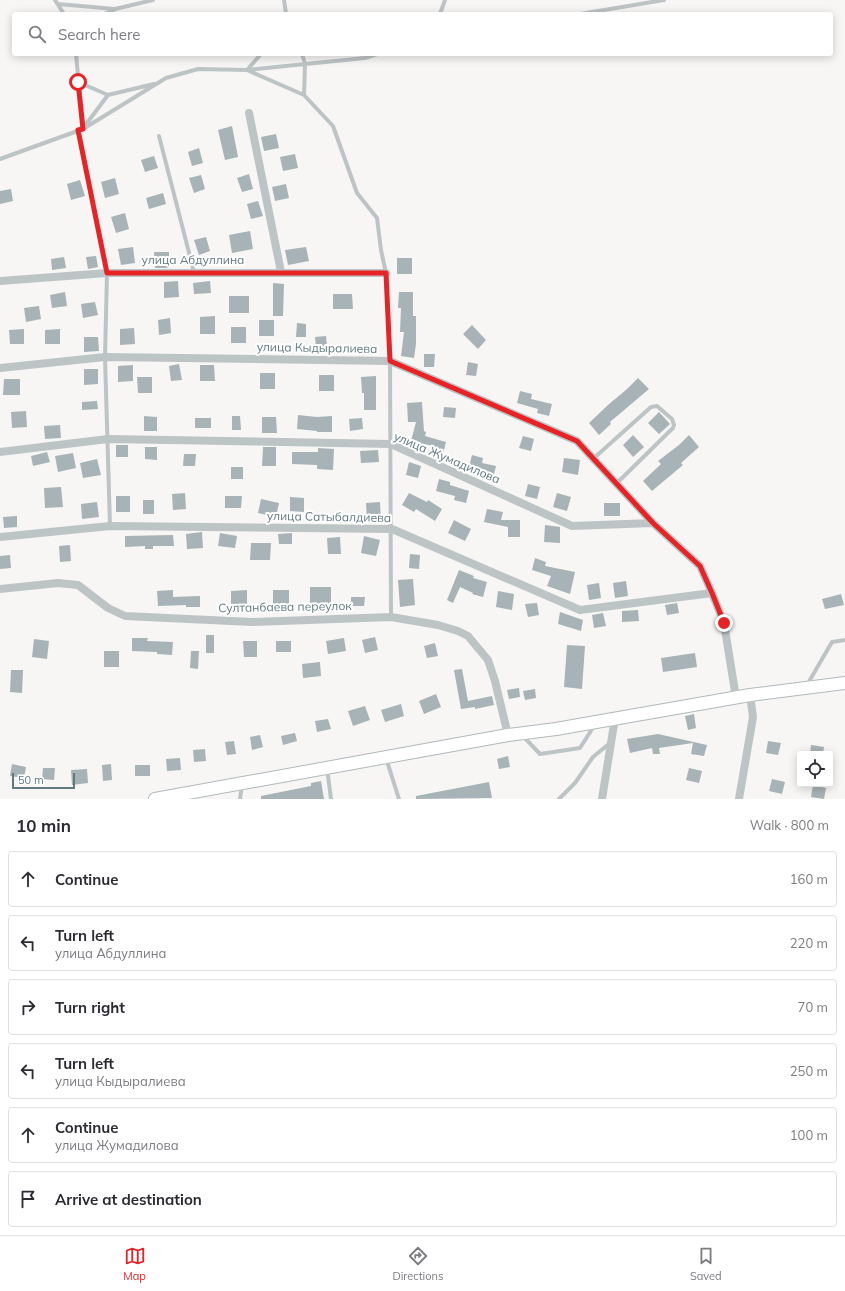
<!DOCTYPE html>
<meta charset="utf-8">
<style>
body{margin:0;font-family:Mulish,sans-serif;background:#f2f2f3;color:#2b2b33}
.controls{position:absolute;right:12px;bottom:12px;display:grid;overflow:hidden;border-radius:4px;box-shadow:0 2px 10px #0003}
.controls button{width:36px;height:36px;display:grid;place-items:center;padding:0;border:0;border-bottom:1px solid #e1e1e2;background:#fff;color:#2b2b33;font:20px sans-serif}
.scale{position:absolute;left:12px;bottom:10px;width:63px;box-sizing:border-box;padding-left:4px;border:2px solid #617a80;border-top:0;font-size:11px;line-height:14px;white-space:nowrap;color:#617a80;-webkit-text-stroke:3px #fff;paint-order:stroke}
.stop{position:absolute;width:12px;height:12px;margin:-9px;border:3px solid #e82225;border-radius:50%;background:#fff}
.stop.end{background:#e82225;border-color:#fff;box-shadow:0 1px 4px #0008}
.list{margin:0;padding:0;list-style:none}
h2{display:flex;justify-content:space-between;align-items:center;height:52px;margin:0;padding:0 16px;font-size:17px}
h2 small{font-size:13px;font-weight:400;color:#7c7c81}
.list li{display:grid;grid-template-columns:26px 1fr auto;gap:12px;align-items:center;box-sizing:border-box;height:56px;margin:0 8px 8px;padding:0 8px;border:1px solid #e1e1e2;border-radius:4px}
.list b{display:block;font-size:15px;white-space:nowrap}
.list p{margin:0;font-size:13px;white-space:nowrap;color:#7c7c81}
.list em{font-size:13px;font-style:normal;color:#7c7c81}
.icon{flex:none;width:22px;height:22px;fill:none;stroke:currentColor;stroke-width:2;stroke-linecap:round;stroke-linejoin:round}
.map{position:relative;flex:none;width:845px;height:799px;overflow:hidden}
.search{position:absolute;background:#fff;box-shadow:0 2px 10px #0003;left:12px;right:12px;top:12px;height:44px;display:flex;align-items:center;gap:10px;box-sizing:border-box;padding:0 14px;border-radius:4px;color:#7c7c81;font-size:15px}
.sheet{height:436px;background:#fff}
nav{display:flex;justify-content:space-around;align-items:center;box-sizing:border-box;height:56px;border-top:1px solid #e1e1e2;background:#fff;font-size:11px;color:#7c7c81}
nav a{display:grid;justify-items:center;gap:2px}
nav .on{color:#e82225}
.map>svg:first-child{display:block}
</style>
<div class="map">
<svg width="845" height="799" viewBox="0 0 845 799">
<rect width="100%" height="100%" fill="#f7f6f4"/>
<path fill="#a7b3b6" d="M232 126 238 157 225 160 218 130Z
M276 134 279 148 264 151 261 137Z
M199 148 203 163 192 166 188 152Z
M295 154 298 168 283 171 280 157Z
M154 156 158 168 145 172 141 160Z
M249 174 253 189 242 192 237 178Z
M201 175 205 189 194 193 189 178Z
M115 178 119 194 105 198 101 182Z
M80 180 85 196 71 200 67 184Z
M286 184 289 198 275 201 272 187Z
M11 189 13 201 0 204V191Z
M163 193 166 204 149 209 146 198Z
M258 201 263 216 251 219 247 204Z
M125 213 129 229 116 233 111 217Z
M250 231 253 249 232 253 229 235Z
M206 237 210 251 199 255 194 240Z
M133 247 135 263 121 265 118 249Z
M306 247 309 261 288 265 285 250Z
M154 252H169V268H155Z
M96 256 98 267 88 269 86 257Z
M64 257 66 268 52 270 51 259Z
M397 258H412V274H397Z
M178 281 179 297 164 298V282Z
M210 281 211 293 194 294 193 283Z
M273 283 284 284 283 316H273Z
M65 292 67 306 52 308 50 295Z
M399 292H413V316H416V344L414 358 401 356 404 332H400L401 308H398Z
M333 294H352L353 309H333Z
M229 296H249V313H229Z
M95 302 98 315 83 318 81 304Z
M39 306 41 319 26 322 24 308Z
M215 316V334H200V317Z
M170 318 171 333 159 335 158 320Z
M259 320H274V336H259Z
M297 323 306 324V337H296Z
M472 325 486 340 478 349 463 334Z
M231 327H246V343H231Z
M134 328 135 344 120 345V329Z
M24 329V344H10L9 330Z
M60 329V344H45V330Z
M326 336 327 347 316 348 315 337Z
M84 337H98L99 351 84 352Z
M424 354H435L434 367H424Z
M468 362 478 364 476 376 466 375Z
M179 364 182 380 171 381 169 366Z
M133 365V381L118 382V366Z
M200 365H214L215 381H200Z
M84 369H98V384L84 385Z
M260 373H275V389H260Z
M319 375H334V391H319Z
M376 376V410H364V393H362L361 377Z
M137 377H152V393H138Z
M638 378 649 389 610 422 611 424 599 435 589 423 608 405 627 389Z
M4 379H20V395H3Z
M520 391 532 394 531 399 552 404 549 416 537 413 538 409 517 403Z
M97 401 98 409 82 410V402Z
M422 402 424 431 426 432 425 436 446 442 443 454 431 451 433 446 411 441 416 422H408L407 403Z
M444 407 456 408 455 418 443 417Z
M26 411 27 427 12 428 11 412Z
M659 412 670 424 659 434 648 423Z
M298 415 317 417 332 416V432H317V431L297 429Z
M144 416 157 417V431H144Z
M232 416H240L241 430H232Z
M262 417H276L277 433H262Z
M195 418H211V428H195Z
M362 418 363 429 350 431 349 419Z
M60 425 61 438 45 439 44 426Z
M633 435 644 447 633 457 623 445Z
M689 435 699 447 681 463 683 465 652 491 643 481 661 464 658 461 679 445Z
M523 436 534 439 531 451 519 448Z
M116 445H128V457H116Z
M145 447H157V460L145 459Z
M263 447H276V466H262Z
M318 448 334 449 333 470 317 469V465L292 464V452H318Z
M378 450 379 462 361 463 360 451Z
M47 452 50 462 33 466 31 456Z
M73 453 76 468 58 472 55 456Z
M184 454H196L195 466H183Z
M472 455 483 458 482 463 496 466 493 478 481 475 483 471 469 467Z
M564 458 580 460 578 475 562 472Z
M97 459 101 475 83 478 80 463Z
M409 462 421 466 418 478 406 475Z
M231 467H243V479H231Z
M439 479 450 482V485L469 491 466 503 454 500 455 496 436 491Z
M528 484 540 487 537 499 525 496Z
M61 487 63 507 45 508 44 488Z
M185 493 186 509 173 510 172 494Z
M409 493 427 502 428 500 442 509 435 521 416 509 414 512 402 505Z
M557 493 571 497 567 511 553 507Z
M116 496H130V512H116Z
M225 496H242L241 508H225Z
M290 497 304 498V512L290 511Z
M261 499 279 503 276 517 258 513Z
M143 500H154V514H143Z
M97 502 99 517 82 519 81 504Z
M380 502 381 521 367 522 366 503Z
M604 503H620V516H604Z
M487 509 503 512 501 520H520V537H508V527L484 522Z
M17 516V527L4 528 3 517Z
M454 520 471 529 465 541 448 533Z
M545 525 560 527V543L544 542Z
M202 532 203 548 187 549 186 534Z
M220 533 237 536 235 548 218 546Z
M292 533V544H279L278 534Z
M173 535 174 546H153V549H145V546L125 547V536Z
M364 536 380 540 376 556 361 553Z
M340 537 341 554H328L327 538Z
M251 543H271L270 560H250Z
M70 545 71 561 60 562 59 546Z
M410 554 420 555 419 569 409 568Z
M10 555 11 568 0 569V556Z
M535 558 546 562 545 566 575 572 570 594 547 586 551 576 532 570Z
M459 570 474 576 473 578 487 582 483 597 472 594 473 593 460 587 453 603 447 600Z
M413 579 415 605 400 607 398 580Z
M626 581 628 596 615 598 613 583Z
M599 583 601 598 589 600 587 585Z
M310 587H331V605H310Z
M173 590V597L200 596V607H186V605L158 606 157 591Z
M247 590V610H231V591Z
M273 590H289V604H273Z
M498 591 514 594 512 610 496 607Z
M841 594 844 605 825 609 822 599Z
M351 597H365L364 606H351Z
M537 603 539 615 528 617 525 604Z
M677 603 679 613 667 615 665 605Z
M638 610 639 621 622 622V611Z
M560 612 583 620 581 631 558 624Z
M603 613 606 626 594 628 592 615Z
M206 635H214V653H206Z
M375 637 378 650 365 653 362 640Z
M132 638H148L147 641 173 642 172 655 157 654V652L132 651Z
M344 638 346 651 328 654 326 641Z
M34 639 49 641 47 659 32 657Z
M243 641H257V657H244Z
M276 641H291V652H276Z
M435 643 438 656 427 658 424 646Z
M567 645 585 646 582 689 564 687Z
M104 651H119V667H104Z
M191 651H199L198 669 190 668Z
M695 653 697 667 663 672 661 658Z
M320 662 321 676 303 678 302 664Z
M462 669 468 701 492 696 494 705 475 709V707L461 709 454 670Z
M11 670H23L22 693 10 692Z
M519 688 520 697 509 699 507 690Z
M535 689 536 698 525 700 523 691Z
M436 694 441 707 424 714 419 701Z
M401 704 404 716 385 722 381 710Z
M365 706 370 720 353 726 348 711Z
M694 714 696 728 688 730 685 716Z
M328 719 331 729 317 732 315 721Z
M295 733 297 741 283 745 281 736Z
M658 734 707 745 704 756 691 754 693 743 659 748 660 754H653L652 748 630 753 627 739Z
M260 735 263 747 252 750 250 737Z
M234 741 236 754 227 755 225 742Z
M768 741 781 743 778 755 766 753Z
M811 745 824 747 823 754H810Z
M205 749 206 761 194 762 193 750Z
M508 756 510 767 499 769 497 759Z
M180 758 181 770 167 771 166 759Z
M12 764 26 767 24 778 10 776Z
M111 764 112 780 103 781 102 765Z
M135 765H150V776H135Z
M43 768H55L54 780 42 779Z
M689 768 702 771 699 783 686 780Z
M87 769 88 783 72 785 71 770Z
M772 779 785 782 782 794 769 791Z
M321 781 324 799H261V796L311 786V783Z
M489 782 492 798 416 799V796Z
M813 785 826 788 824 799 811 797Z"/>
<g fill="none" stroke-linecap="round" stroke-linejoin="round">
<g stroke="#afb9bb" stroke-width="14">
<path id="secondary" d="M155 799 508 735 556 729 750 695 845 683"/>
</g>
<path stroke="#bdc4c6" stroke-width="4" d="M55 0 64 14
M284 0 286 14
M58 4 115 9 153 0
M104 14 114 10
M440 14 445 0
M505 14H506
M580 14 664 0
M76 54 83 129
M261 54 247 70 304 95 333 126 357 193 377 218 381 250 386 273 390 361 391 617
M302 54 305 64 304 95
M78 82 108 95 154 84
M84 127 108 95
M78 130 107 273 105 357 110 526
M159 136 194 272
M0 159 83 129 166 78 198 69 247 70 365 58 377 54
M594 458 651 407 657 406 672 419 674 425 673 428 617 483
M807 685 832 642 845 640
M522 735 540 754 580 748 594 726
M386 758 399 799
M327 768 331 799
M240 799 242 785
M559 799 575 783 593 757 610 743"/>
<path stroke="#bdc4c6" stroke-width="8" d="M249 113 281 272
M0 281 107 273H386
M0 368 105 357 390 361 577 441 653 523
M0 452 108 439 391 444 572 526 653 523 700 566 712 593 724 623 736 698
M0 537 110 526 392 529 580 610 712 593
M0 589 58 583 78 585 108 608 125 616 252 622 391 617 438 625 458 631 468 636 488 660 495 681 508 735
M602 799 615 718
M739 799 753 717 750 695"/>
<use href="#secondary" stroke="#fff" stroke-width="12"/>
</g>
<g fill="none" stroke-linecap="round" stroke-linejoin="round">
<path stroke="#e82225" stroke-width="5" d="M78 82 83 129 78 130 107 273H386L390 361 577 441 653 523 700 566 712 593 724 623"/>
</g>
<g text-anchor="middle" stroke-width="4" stroke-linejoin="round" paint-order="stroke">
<g font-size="12" fill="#617a80" stroke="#fff">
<text x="193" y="264">улица Абдуллина</text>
<text transform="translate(317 348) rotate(1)" y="4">улица Кыдыралиева</text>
<text transform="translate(447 458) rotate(23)" y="4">улица Жумадилова</text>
<text transform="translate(329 517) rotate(1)" y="4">улица Сатыбалдиева</text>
<text transform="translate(285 607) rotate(-1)" y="4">Султанбаева переулок</text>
</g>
</g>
</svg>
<div class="controls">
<button><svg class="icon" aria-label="locate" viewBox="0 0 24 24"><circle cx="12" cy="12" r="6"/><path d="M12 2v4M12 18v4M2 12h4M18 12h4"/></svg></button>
</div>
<div class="scale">50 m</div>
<div class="stop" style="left:78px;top:82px"></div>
<div class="stop end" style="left:724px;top:623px"></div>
<div class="search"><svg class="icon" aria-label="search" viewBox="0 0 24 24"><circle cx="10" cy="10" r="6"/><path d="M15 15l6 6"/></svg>Search here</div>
</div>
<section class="sheet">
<h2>10 min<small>Walk · 800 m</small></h2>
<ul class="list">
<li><svg class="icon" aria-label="ahead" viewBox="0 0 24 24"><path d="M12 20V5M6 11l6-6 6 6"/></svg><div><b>Continue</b></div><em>160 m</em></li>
<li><svg class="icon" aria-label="left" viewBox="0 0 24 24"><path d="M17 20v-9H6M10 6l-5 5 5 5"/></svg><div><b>Turn left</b><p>улица Абдуллина</p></div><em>220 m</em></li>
<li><svg class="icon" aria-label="right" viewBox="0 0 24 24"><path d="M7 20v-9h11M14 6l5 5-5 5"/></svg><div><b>Turn right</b></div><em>70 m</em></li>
<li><svg class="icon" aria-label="left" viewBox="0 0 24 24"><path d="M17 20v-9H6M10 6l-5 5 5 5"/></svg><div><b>Turn left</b><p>улица Кыдыралиева</p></div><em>250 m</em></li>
<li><svg class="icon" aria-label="ahead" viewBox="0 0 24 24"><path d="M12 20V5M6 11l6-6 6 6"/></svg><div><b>Continue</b><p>улица Жумадилова</p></div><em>100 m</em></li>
<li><svg class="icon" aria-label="arrive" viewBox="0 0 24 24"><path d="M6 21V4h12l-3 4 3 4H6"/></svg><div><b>Arrive at destination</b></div></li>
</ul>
</section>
<nav>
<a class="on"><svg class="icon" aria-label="map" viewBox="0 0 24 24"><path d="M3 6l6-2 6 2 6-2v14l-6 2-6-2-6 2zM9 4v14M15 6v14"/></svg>Map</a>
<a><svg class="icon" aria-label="directions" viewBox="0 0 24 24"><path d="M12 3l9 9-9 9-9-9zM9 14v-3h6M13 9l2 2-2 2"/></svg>Directions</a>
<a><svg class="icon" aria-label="saved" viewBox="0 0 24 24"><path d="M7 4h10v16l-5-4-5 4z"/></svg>Saved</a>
</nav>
